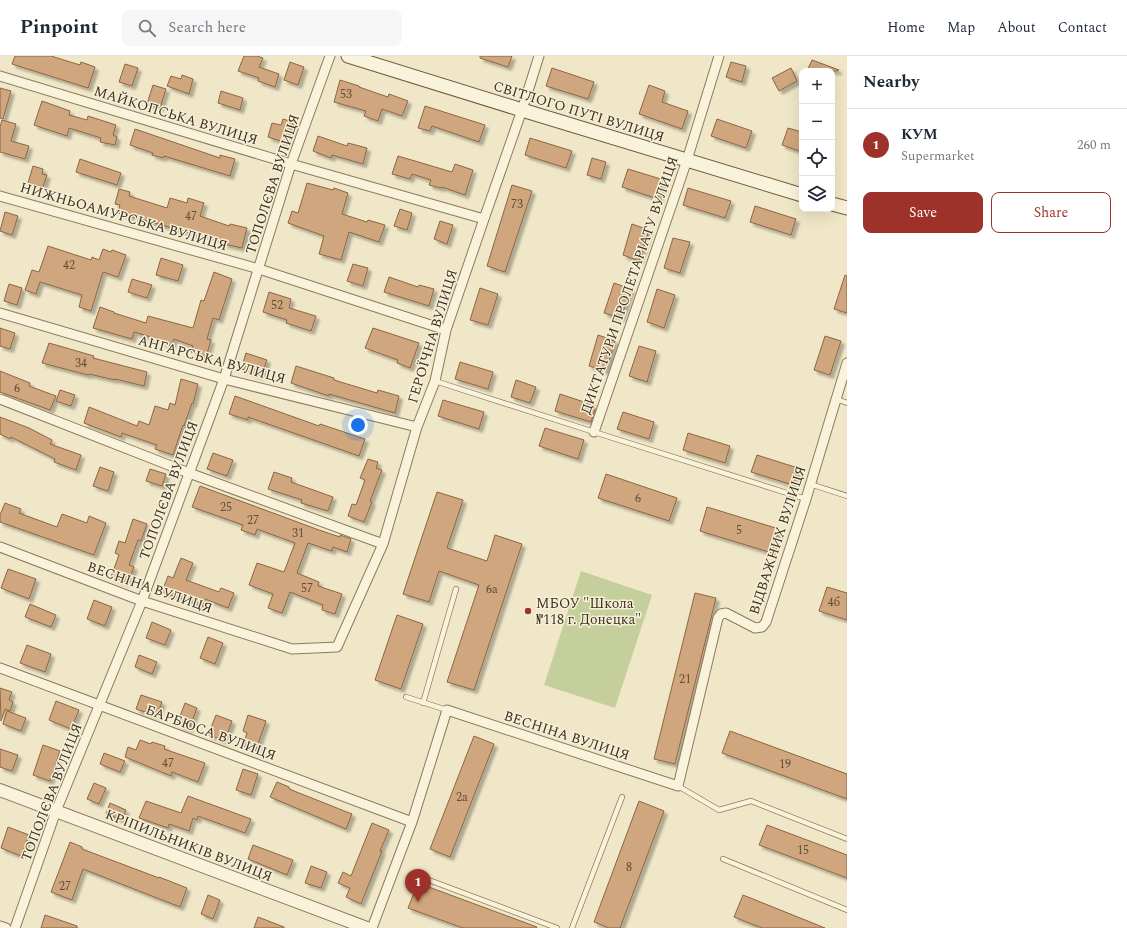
<!DOCTYPE html>
<meta charset="utf-8">
<style>
body{margin:0;font-family:Spectral,serif;background:#f6f6f7;color:#1f2937}
.controls{position:absolute;right:12px;top:12px;display:grid;overflow:hidden;border-radius:8px;box-shadow:0 4px 16px #0002}
.controls button{width:36px;height:36px;display:grid;place-items:center;padding:0;border:0;border-bottom:1px solid #e0e1e3;background:#fff;color:#1f2937;font:20px sans-serif}
.you{position:absolute;left:358px;top:369px;width:14px;height:14px;margin:-10px;border:3px solid #fff;border-radius:50%;background:#1a73e8;box-shadow:0 0 0 6px #1a73e833}
.badge{display:grid;place-items:center;width:26px;height:26px;border-radius:50%;background:#9e322a;color:#fff;font-size:13px;font-weight:700}
.pin{position:absolute;translate:-50% -33px;filter:drop-shadow(0 1px 2px #0008)}
.pin::after{content:'';position:absolute;top:21px;width:14px;height:12px;background:inherit;clip-path:polygon(0 0,100% 0,50% 100%)}
.list{margin:0;padding:0;list-style:none}
h2{display:flex;justify-content:space-between;align-items:center;height:52px;margin:0;padding:0 16px;font-size:17px}
h2 small{font-size:13px;font-weight:400;color:#747a83}
.list li{display:grid;grid-template-columns:26px 1fr auto;gap:12px;align-items:center;box-sizing:border-box;height:72px;padding:0 16px;border-top:1px solid #e0e1e3}
.list b{display:block;font-size:15px;white-space:nowrap}
.list p{margin:0;font-size:13px;white-space:nowrap;color:#747a83}
.list em{font-size:13px;font-style:normal;color:#747a83}
.actions{display:flex;gap:8px;padding:12px 16px}
.actions a{flex:1;padding:9px 0;border:1px solid #9e322a;border-radius:8px;text-align:center;font-size:14px;color:#9e322a}
.actions .main{background:#9e322a;color:#fff}
.icon{flex:none;width:22px;height:22px;fill:none;stroke:currentColor;stroke-width:2;stroke-linecap:round;stroke-linejoin:round}
.map{position:relative;flex:none;width:847px;height:872px;overflow:hidden}
header{display:flex;align-items:center;gap:24px;box-sizing:border-box;height:56px;padding:0 20px;background:#fff;border-bottom:1px solid #e0e1e3}
header strong{font-size:19px}
nav{display:flex;gap:22px;margin-inline-start:auto;font-size:14px}
.search{width:280px;height:36px;background:#f6f6f7;display:flex;align-items:center;gap:10px;box-sizing:border-box;padding:0 14px;border-radius:8px;color:#747a83;font-size:15px}
main{display:flex}
aside{flex:1;background:#fff}
.map>svg:first-child{display:block}
</style>
<header>
<strong>Pinpoint</strong>
<div class="search"><svg class="icon" aria-label="search" viewBox="0 0 24 24"><circle cx="10" cy="10" r="6"/><path d="M15 15l6 6"/></svg>Search here</div>
<nav><a>Home</a><a>Map</a><a>About</a><a>Contact</a></nav>
</header>
<main>
<div class="map">
<svg width="847" height="872" viewBox="0 0 847 872">
<defs>
<filter id="shadow"><feDropShadow dx="3.5" dy="3.5" stdDeviation="1" flood-color="#0004"/></filter>
</defs>
<rect width="100%" height="100%" fill="#f0e7c8"/>
<path fill="#c5cf9b" d="M581 515 652 539 615 652 544 629Z"/>
<path fill="#cfa67d" stroke="#8d6541" filter="url(#shadow)" d="M15 0H51L80 9 81 6 95 11 88 32 12 8Z
M244 0H257L263 2 259 11 279 18 275 31 258 25 259 22 238 15Z
M480 0H512L508 11 480 2Z
M812 4 839 14 838 15H807Z
M290 6 304 11 298 29 284 24Z
M731 6 746 10 742 26 726 21Z
M125 8 138 12 132 30 119 26Z
M552 12 594 26 588 43 546 30Z
M791 12 797 25 779 35 772 22Z
M182 19 193 23 189 38 167 30 171 20 181 23Z
M340 24 359 30V31L388 41 389 38 408 45 402 60 382 53 378 65 364 60 366 55 334 46Z
M153 29 166 33 160 52 147 48Z
M649 29 665 35 662 46 688 55 682 73 639 58Z
M0 32 11 35 3 63 0 62Z
M221 35 243 42 240 54 218 47Z
M42 45 70 55 69 59 87 64 88 60 116 69 113 79 117 81 115 89 100 86 101 82 69 72 67 80 34 69Z
M425 50 485 69 479 86 432 70 430 75 418 72Z
M283 63 293 66 287 87 268 81 272 67 281 69Z
M717 63 752 75 746 92 711 80Z
M2 64 16 68 11 85 29 90 25 103 0 96V71Z
M788 72 802 76V96L782 89Z
M135 73 220 102V99L235 103 230 120 164 100 163 102 152 99 153 97 130 89Z
M318 80 347 90 348 87 367 92 363 108 332 99 331 102 313 95Z
M530 82 572 95 566 112 525 99Z
M398 100 452 116 455 108 473 114 465 139 442 131 441 132 429 129 431 124 412 118 410 123 392 118Z
M592 102 606 106 601 123 587 119Z
M80 103 121 117 117 129 76 116Z
M33 110 43 113 42 118 47 119 43 131 28 127Z
M628 113 664 124 658 143 622 131Z
M307 127 333 134 334 132 348 137 342 158 367 166 368 164 385 169 379 186 349 176 341 204 319 198 324 180 288 167 292 155 298 157Z
M512 129 532 135 505 216 487 210Z
M688 132 731 145 725 162 683 149Z
M119 133 130 136 129 140 167 152 170 142 187 147 188 142 204 147 200 160 229 170 230 168 247 172 242 192 224 188 225 185 195 176 194 178 118 157 120 149 115 148Z
M755 150 796 163 791 179 750 166Z
M400 153 412 157 407 174 394 170Z
M5 156 18 160 12 179 0 175Z
M440 165 453 169 447 188 434 183Z
M632 168 649 174 639 205 623 199Z
M673 182 690 186 680 217 664 212Z
M48 190 91 204 92 201 99 204 103 193 111 196 112 194 126 199 118 221 103 216 91 255 79 251 82 239 40 226 36 238 25 234 32 214 39 216Z
M161 202 183 209 178 225 156 219Z
M353 208 368 212 363 230 347 225Z
M214 216 232 223 219 264 213 262 207 283 211 284 206 301 191 296 193 290 174 283 171 290 161 286V284L134 276 132 283 93 272 100 251 114 256V257L146 267 148 260 193 272 201 244 204 245Z
M845 219 847 220V257L834 253Z
M389 221 418 231 419 229 434 233 429 250 384 236Z
M132 223 152 229 147 242 128 236Z
M614 227 631 233 621 262 604 257Z
M9 228 22 232 17 249 4 245Z
M480 232 498 238 488 269 470 264Z
M657 233 675 239 664 272 647 266Z
M269 236 291 243 289 252 316 260 311 275 286 267 287 264 263 256Z
M0 272 15 277 10 293 0 290Z
M373 272 419 287 410 312 397 307 398 304 365 292Z
M598 279 615 285 606 315 589 310Z
M825 280 841 285 830 319 814 314Z
M49 287 94 300 93 302 147 316 144 330 115 323V324L89 318 88 319 42 307Z
M639 290 656 295 647 326 629 320Z
M246 297 267 304 261 320 241 313Z
M460 306 493 316 488 333 455 323Z
M296 310 334 322V324L377 337 378 334 399 340 395 357 329 338V340L291 327Z
M0 315 30 327 29 330 56 340 50 354 0 336Z
M181 323 198 328 193 348 192 347 184 370 183 369 173 399 155 393 157 389 122 377 121 381 84 367 89 351 137 370 139 365 149 369 155 350 168 354 170 347 175 349Z
M516 324 536 331 530 347 511 341Z
M60 334 75 339 71 350 56 345Z
M560 338 596 350 591 366 555 355Z
M235 340 319 370 320 368 365 383 359 400 248 361V364L229 358Z
M443 344 484 356 479 373 438 360Z
M623 356 654 366 649 383 617 373Z
M0 361 29 372 52 384 50 388 81 399 76 414 54 406 55 403 11 381 10 383 0 378Z
M545 372 584 384 578 403 539 390Z
M688 377 730 390 725 407 683 394Z
M213 397 233 404 227 420 207 413Z
M757 399 798 412 793 429 751 416Z
M368 403 378 406 376 412 382 414 370 445 372 446 364 466 348 460 352 448 356 449 365 424 360 422Z
M100 411 114 416 108 435 93 430Z
M150 413 166 418 162 430 146 425Z
M274 416 292 422 291 426 333 441 328 455 301 447 302 444 268 433Z
M606 418 677 442 669 465 598 442Z
M200 430 319 474 340 481V479L351 483 347 496 333 491 332 495 308 487 297 517 319 526 318 530 342 538 335 558 322 554 323 549 290 536 282 557 268 552 273 538 249 529 257 507 284 516 295 487 257 473 255 479 241 474 243 469 192 451Z
M437 436 463 444 447 492 487 505 495 479 522 488 474 634 447 626 479 529 439 515 429 546 403 538Z
M5 447 21 453 19 457 57 471 62 458 87 467 89 460 106 467 94 499 0 466V459Z
M707 451 779 473 772 497 700 475Z
M133 463 147 468 141 485 138 484 129 509 134 511 128 527 111 521 119 499 115 497 119 485 125 487Z
M181 502 193 507 186 524 219 536 221 532 234 537 228 552 205 543 203 550 162 536 168 520 173 522Z
M8 513 36 523 29 543 1 532Z
M827 531 847 537V564L819 555Z
M695 537 716 542 675 708 654 703Z
M94 544 112 551 105 570 87 563Z
M30 548 56 559 51 571 25 561Z
M397 559 423 568 401 633 375 624Z
M152 566 171 574 165 589 146 582Z
M208 581 223 587 215 608 200 602Z
M27 589 51 598 45 616 20 607Z
M139 599 157 606 152 618 135 611Z
M0 632 12 636 9 644 13 646 10 655 5 653 1 665Z
M141 639 162 646 157 660 136 653Z
M56 645 79 654 71 673 49 664Z
M185 647 197 652 189 673 177 668Z
M7 655 26 662 21 675 3 668Z
M216 659 232 665 225 685 208 679Z
M248 659 266 665 256 694 243 690 247 677 243 675Z
M730 675 847 718V743L722 697Z
M474 680 494 688 450 801 430 793Z
M140 684 151 688 152 686 165 690 164 693 205 707 198 726 172 716 171 720 125 701 128 691 136 694Z
M43 689 60 695 50 725 33 719Z
M0 693 18 699 12 715 0 711Z
M104 697 125 705 120 716 100 708Z
M243 713 258 718 251 739 236 734Z
M277 726 289 731V733L352 758 346 773 270 741Z
M94 727 106 732 99 748 87 743Z
M188 740 251 763 245 777 198 760 197 764 193 762 189 775 169 768 168 772 139 762 146 745 181 757Z
M639 745 664 755 620 872H609L594 866Z
M110 747 126 754 122 764 106 758Z
M372 767 389 774 380 795H382L361 848 346 841 350 832 338 827 343 816 351 820Z
M767 769 847 799V822L759 789Z
M8 771 29 779 21 800 1 792Z
M70 786 82 791V793L159 822V821L187 832 180 851 83 813 72 844 51 836Z
M253 789 293 804 287 819 248 803Z
M311 810 327 816 321 832 305 827Z
M418 827 537 871 536 872H463L408 852Z
M208 839 220 844 213 863 201 858Z
M743 839 825 872H762L734 861Z
M45 859 77 870V872H41Z
M258 861 284 871V872H254Z"/>
<g fill="none" stroke-linecap="round" stroke-linejoin="round">
<g stroke="#8d7a5c" stroke-width="6">
<path id="service" d="M435 325 594 376 806 443
M836 343 847 347
M810 428 847 440
M406 641 447 654
M423 647 456 533
M678 730 719 754 751 745 847 783
M723 803 847 854
M418 820 557 872
M572 872 622 741"/>
</g>
<g stroke="#8d7a5c" stroke-width="11">
<path id="minor" d="M0 20 291 108 484 163
M0 140 259 213 446 274
M0 257 224 323 417 371
M0 343 189 417 383 488
M594 376 687 104 719 0
M0 491 142 545 292 593 337 591 383 488 417 371 435 325 446 274 484 163 522 54 539 0
M0 612 412 766
M0 870 6 872
M15 872 56 755 142 545 224 323 291 108 330 0
M372 872 412 766 447 654 678 730 718 562 721 558 726 557 755 572 762 571 766 566 806 443 847 307"/>
</g>
<g stroke="#8d7a5c" stroke-width="14">
<path id="tertiary" d="M0 734 367 872"/>
</g>
<g stroke="#6f5b3f" stroke-width="15">
<path id="secondary" d="M348 0 522 54 802 139
M832 148 847 152"/>
</g>
<use href="#service" stroke="#faf3dc" stroke-width="4.5"/>
<use href="#minor" stroke="#faf3dc" stroke-width="9"/>
<use href="#tertiary" stroke="#faf3dc" stroke-width="12"/>
<use href="#secondary" stroke="#faf3dc" stroke-width="13"/>
</g>
<circle fill="#9e322a" stroke="#f7f0d8" stroke-width="1.5" cx="528" cy="555" r="4"/>
<g text-anchor="middle" stroke-width="3" stroke-linejoin="round" paint-order="stroke">
<g font-size="12" fill="#624e37">
<text x="346" y="42">53</text>
<text x="517" y="152">73</text>
<text x="191" y="164">47</text>
<text x="69" y="213">42</text>
<text x="277" y="253">52</text>
<text x="81" y="311">34</text>
<text x="17" y="336">6</text>
<text x="638" y="446">6</text>
<text x="226" y="455">25</text>
<text x="253" y="468">27</text>
<text x="739" y="478">5</text>
<text x="298" y="481">31</text>
<text x="307" y="536">57</text>
<text x="492" y="537">6а</text>
<text x="834" y="550">4б</text>
<text x="685" y="627">21</text>
<text x="168" y="711">47</text>
<text x="785" y="712">19</text>
<text x="462" y="745">2а</text>
<text x="803" y="798">15</text>
<text x="629" y="815">8</text>
<text x="65" y="834">27</text>
</g>
<g font-size="14" fill="#3d3020" stroke="#f7f0d8">
<text transform="translate(579 55) rotate(17)" y="5">СВІТЛОГО ПУТІ ВУЛИЦЯ</text>
<text transform="translate(176 59) rotate(17)" y="5">МАЙКОПСЬКА ВУЛИЦЯ</text>
<text transform="translate(272 128) rotate(-72)" y="5">ТОПОЛЄВА ВУЛИЦЯ</text>
<text transform="translate(124 160) rotate(16)" y="5">НИЖНЬОАМУРСЬКА ВУЛИЦЯ</text>
<text transform="translate(629 229) rotate(-71)" y="5">ДИКТАТУРИ ПРОЛЕТАРІАТУ ВУЛИЦЯ</text>
<text transform="translate(432 280) rotate(-73)" y="5">ГЕРОЇЧНА ВУЛИЦЯ</text>
<text transform="translate(212 303) rotate(15)" y="5">АНГАРСЬКА ВУЛИЦЯ</text>
<text transform="translate(168 434) rotate(-70)" y="5">ТОПОЛЄВА ВУЛИЦЯ</text>
<text transform="translate(777 484) rotate(-72)" y="5">ВІДВАЖНИХ ВУЛИЦЯ</text>
<text transform="translate(150 531) rotate(19)" y="5">ВЕСНІНА ВУЛИЦЯ</text>
<text transform="translate(211 676) rotate(20)" y="5">БАРБЮСА ВУЛИЦЯ</text>
<text transform="translate(567 679) rotate(18)" y="5">ВЕСНІНА ВУЛИЦЯ</text>
<text transform="translate(51 736) rotate(-69)" y="5">ТОПОЛЄВА ВУЛИЦЯ</text>
<text transform="translate(189 789) rotate(21)" y="5">КРІПИЛЬНИКІВ ВУЛИЦЯ</text>
</g>
<g font-size="14" fill="#3d3020" stroke="#f7f0d8" text-anchor="start">
<text x="536" y="552">МБОУ "Школа<tspan x="536" dy="16">№118 г. Донецка"</tspan></text>
</g>
</g>
</svg>
<div class="controls">
<button>+</button>
<button>−</button>
<button><svg class="icon" aria-label="locate" viewBox="0 0 24 24"><circle cx="12" cy="12" r="6"/><path d="M12 2v4M12 18v4M2 12h4M18 12h4"/></svg></button>
<button><svg class="icon" aria-label="layers" viewBox="0 0 24 24"><path d="M12 4l9 5-9 5-9-5zM3 14l9 5 9-5"/></svg></button>
</div>
<div class="you"></div>
<div class="pin badge" style="left:418px;top:846px">1</div>
</div>
<aside>
<h2>Nearby<small></small></h2>
<ul class="list">
<li><span class="badge">1</span><div><b>КУМ</b><p>Supermarket</p></div><em>260 m</em></li>
</ul>
<div class="actions"><a class="main">Save</a><a>Share</a></div>
</aside>
</main>
